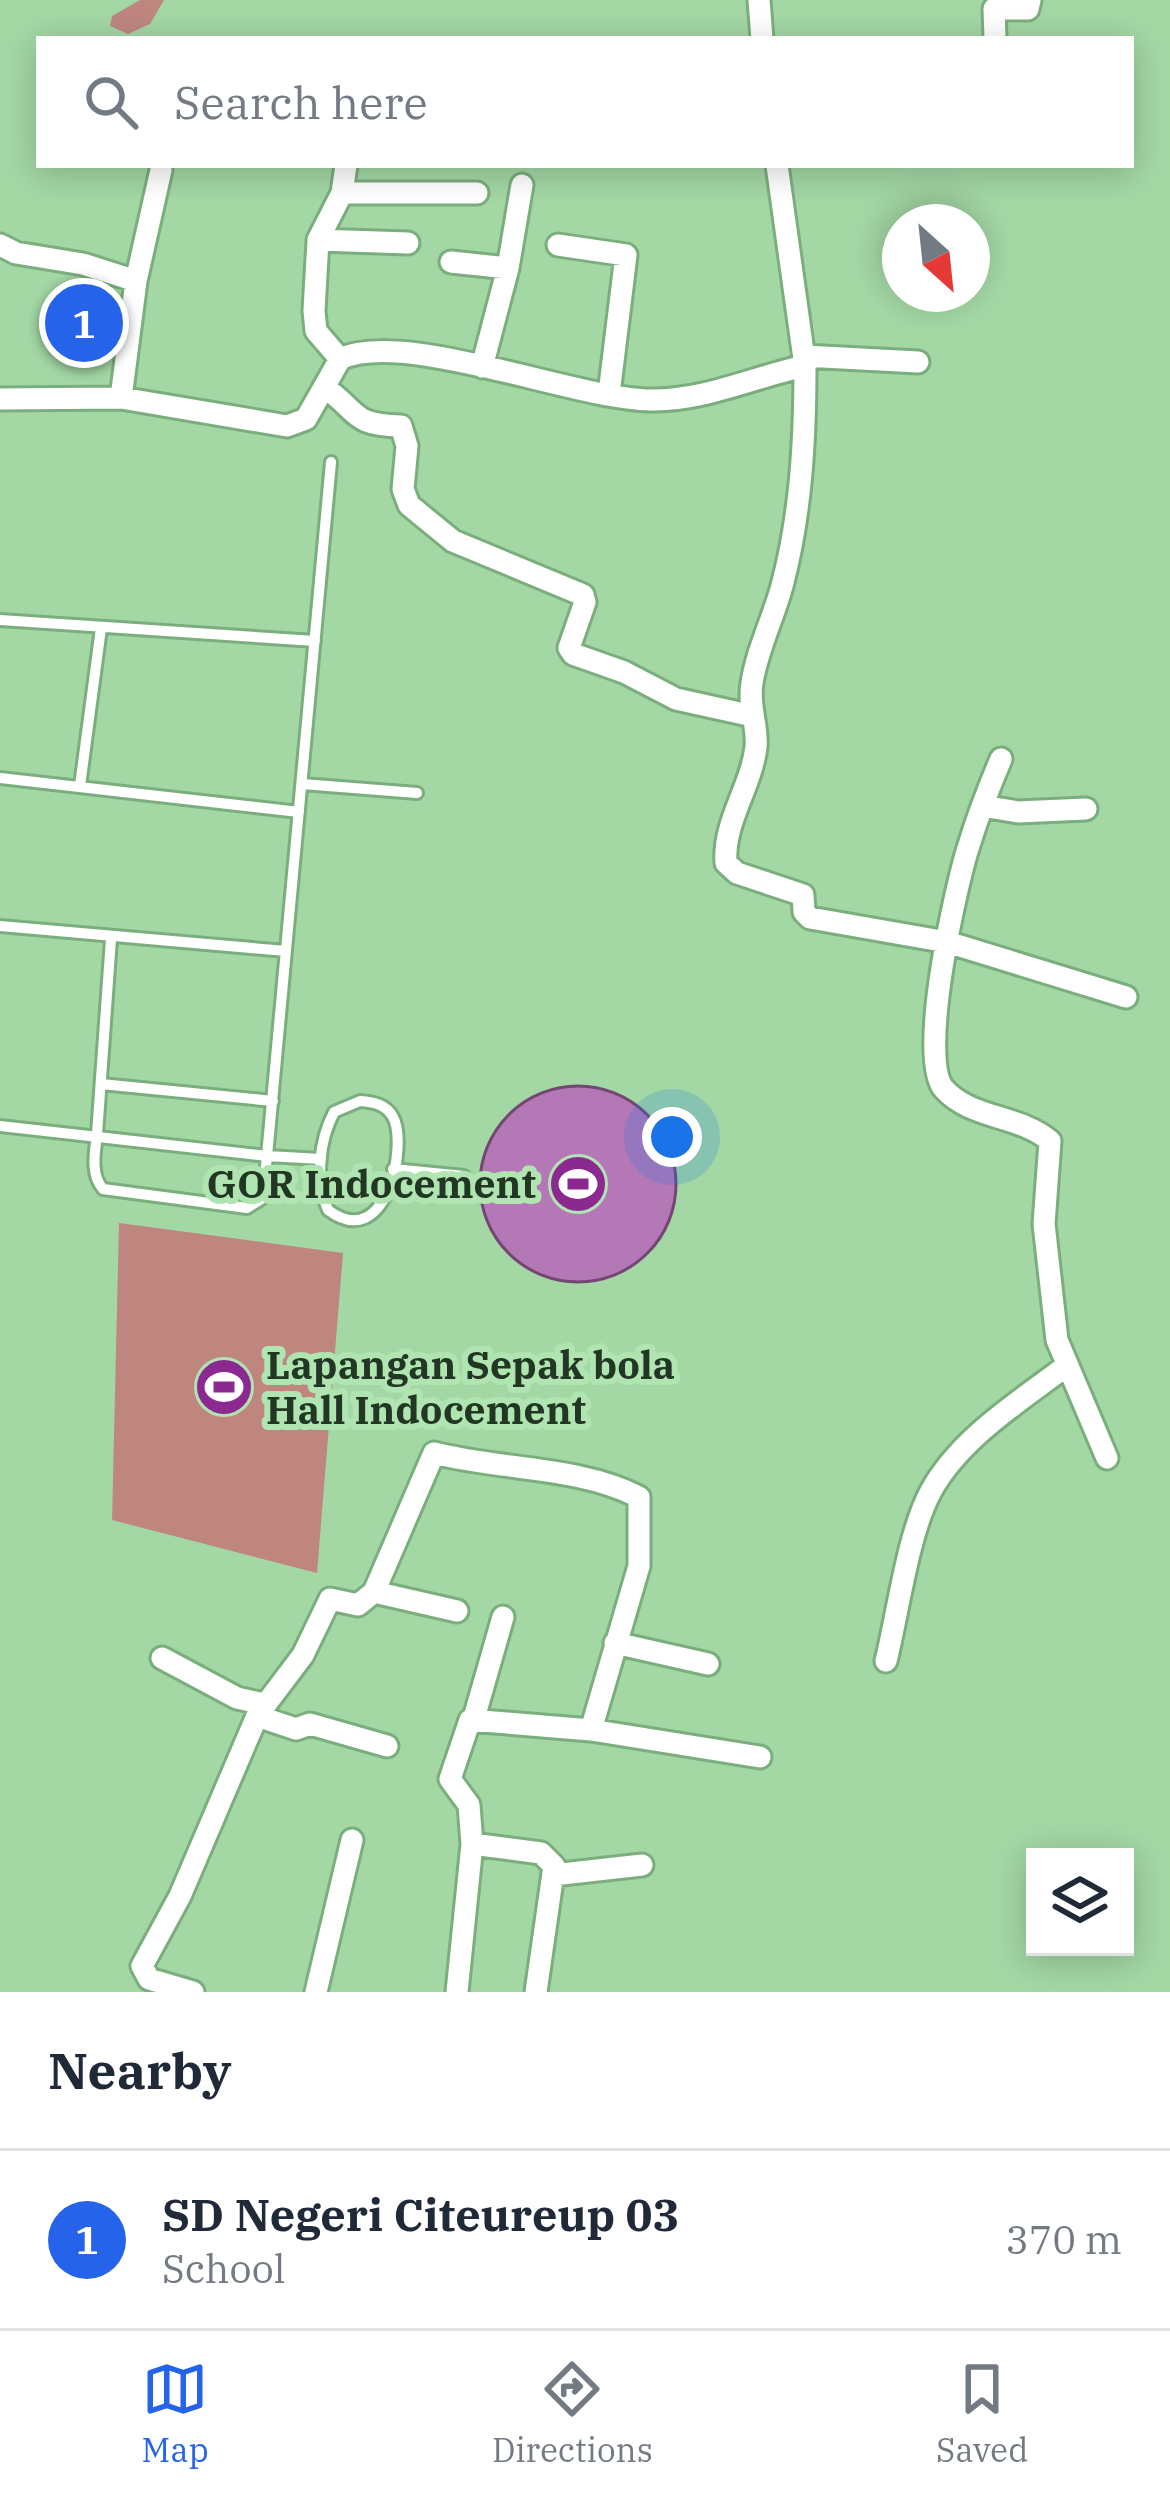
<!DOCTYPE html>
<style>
body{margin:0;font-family:"IBM Plex Serif",serif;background:#f6f6f7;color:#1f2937}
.controls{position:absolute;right:36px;bottom:36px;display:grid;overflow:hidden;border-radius:0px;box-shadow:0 6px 30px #0003}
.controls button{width:108px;height:108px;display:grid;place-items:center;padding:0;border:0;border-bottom:3px solid #e0e1e3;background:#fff;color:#1f2937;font:60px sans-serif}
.compass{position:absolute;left:882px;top:204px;width:108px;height:108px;border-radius:50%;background:#fff;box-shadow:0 6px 30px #0003;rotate:153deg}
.you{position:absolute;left:672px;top:1137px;width:42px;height:42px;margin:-30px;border:9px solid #fff;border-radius:50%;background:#1a73e8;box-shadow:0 0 0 18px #1a73e833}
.badge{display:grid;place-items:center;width:78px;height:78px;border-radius:50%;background:#2563eb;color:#fff;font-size:39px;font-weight:700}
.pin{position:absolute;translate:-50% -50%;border:6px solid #fff;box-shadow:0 3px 12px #0006}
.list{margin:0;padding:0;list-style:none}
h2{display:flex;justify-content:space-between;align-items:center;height:156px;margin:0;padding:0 48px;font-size:51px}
h2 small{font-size:39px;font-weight:400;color:#747a83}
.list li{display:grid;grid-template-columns:78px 1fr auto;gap:36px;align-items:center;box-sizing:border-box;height:180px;padding:0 48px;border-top:3px solid #e0e1e3}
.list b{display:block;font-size:45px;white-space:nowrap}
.list p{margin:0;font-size:39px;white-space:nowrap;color:#747a83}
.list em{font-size:39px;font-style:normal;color:#747a83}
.icon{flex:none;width:66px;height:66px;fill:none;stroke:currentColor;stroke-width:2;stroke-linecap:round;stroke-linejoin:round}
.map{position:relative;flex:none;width:1170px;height:1992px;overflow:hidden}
.search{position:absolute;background:#fff;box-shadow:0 6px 30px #0003;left:36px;right:36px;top:36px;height:132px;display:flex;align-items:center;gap:30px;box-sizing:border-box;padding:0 42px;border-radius:0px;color:#747a83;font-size:45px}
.sheet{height:336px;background:#fff}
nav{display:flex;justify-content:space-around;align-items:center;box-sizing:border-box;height:168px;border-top:3px solid #e0e1e3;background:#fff;font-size:33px;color:#747a83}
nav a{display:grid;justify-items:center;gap:6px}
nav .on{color:#2563eb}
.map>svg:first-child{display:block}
</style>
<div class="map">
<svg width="1170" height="1992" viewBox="0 0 1170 1992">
<rect width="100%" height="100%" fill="#a3d7a4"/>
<path fill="#bf8680" d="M140 0H164L150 24 128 34 110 26 112 16Z
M119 1223 343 1253 317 1573 112 1520Z"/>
<path fill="#b378b5" stroke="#724774" stroke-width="3" d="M480 1184a98 98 0 1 1 196 0a98 98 0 1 1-196 0Z"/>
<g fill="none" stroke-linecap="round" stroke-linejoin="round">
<g stroke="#7bae7d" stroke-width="16">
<path id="service" d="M0 620 315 641
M0 778 299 812
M302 784 417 793
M80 786 101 628
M0 926 286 951
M101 1084 273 1101
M360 1101C373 1102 386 1104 393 1117 408 1144 387 1254 328 1210 315 1180 319 1141 334 1112Z
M0 1126 267 1156 263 1198 247 1208 103 1189C90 1174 95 1152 97 1134L111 939
M321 1159 267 1156 331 462
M393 1169 464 1176"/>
</g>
<g stroke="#7bae7d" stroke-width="27">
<path id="minor" d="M759 0 762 39
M995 39 994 9H1028L1030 0
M342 193H477
M318 240 408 243
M0 245 16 253 83 264 136 281
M558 245 626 255 609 394
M451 262 508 268
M804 356 918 362
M340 359 316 331 314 311 318 240 342 193 346 165
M805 366C805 441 801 514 782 586 773 619 757 650 752 683 748 705 758 726 756 747 751 788 723 822 726 863L737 873 803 895 804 912 810 918 947 942 1126 997
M482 367 508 268 522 185
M324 387C360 412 350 425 401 426L407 446 403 489 409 505 453 541 583 595 585 602 569 648 573 654 624 672 676 699 753 716
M121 398 136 281 161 170
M0 399 121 398 287 426 306 419 340 359C405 329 573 399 651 400 704 401 753 377 805 366L777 165
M1001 759C989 787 978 816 969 845 956 885 917 1059 944 1089 971 1119 1020 1115 1050 1141L1044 1224 1057 1340 1107 1458
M982 806 1018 812 1086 809
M374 1592 457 1611
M615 1643 708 1664
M162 1658 237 1698 264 1704
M886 1661C898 1613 908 1533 931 1491 960 1438 1019 1402 1066 1366
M257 1716 296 1729 310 1724 387 1746
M474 1718 503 1617
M472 1844 541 1853 554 1866 536 1992
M553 1875 642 1865
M193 1992 149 1979 142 1966 180 1896 257 1716 303 1655 330 1599 358 1605 374 1592 434 1453C500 1470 578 1466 639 1497V1566L591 1730
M316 1992 352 1840
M457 1992 472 1844 469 1805 450 1779 470 1720 591 1730 760 1757"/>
</g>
<use href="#service" stroke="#fff" stroke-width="10"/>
<use href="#minor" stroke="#fff" stroke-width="21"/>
</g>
<defs>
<g id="stadium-disc" transform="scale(3)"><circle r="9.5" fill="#8b2991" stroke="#b0e4b1"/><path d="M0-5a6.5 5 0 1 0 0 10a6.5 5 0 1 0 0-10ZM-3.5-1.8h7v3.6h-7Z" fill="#fff"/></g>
</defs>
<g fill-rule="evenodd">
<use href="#stadium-disc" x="578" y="1184"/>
<use href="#stadium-disc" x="224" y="1387"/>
</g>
<g text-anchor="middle" stroke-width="12" stroke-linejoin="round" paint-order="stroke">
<g font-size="39" font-weight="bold" fill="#223723" stroke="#b0e4b1" text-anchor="end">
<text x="536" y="1198">GOR Indocement</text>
<text x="266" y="1379" text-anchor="start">Lapangan Sepak bola<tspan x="266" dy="45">Hall Indocement</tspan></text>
</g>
</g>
</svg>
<div class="controls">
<button><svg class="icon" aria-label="layers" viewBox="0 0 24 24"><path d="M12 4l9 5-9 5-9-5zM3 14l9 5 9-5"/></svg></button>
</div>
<svg class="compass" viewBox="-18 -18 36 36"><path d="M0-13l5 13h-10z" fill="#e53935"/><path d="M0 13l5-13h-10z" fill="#747a83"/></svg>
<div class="you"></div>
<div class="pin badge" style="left:84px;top:323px">1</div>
<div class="search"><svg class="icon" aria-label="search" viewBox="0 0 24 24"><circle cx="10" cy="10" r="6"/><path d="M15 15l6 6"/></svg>Search here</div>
</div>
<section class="sheet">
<h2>Nearby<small></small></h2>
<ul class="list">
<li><span class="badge">1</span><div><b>SD Negeri Citeureup 03</b><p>School</p></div><em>370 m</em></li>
</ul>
</section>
<nav>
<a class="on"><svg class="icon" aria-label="map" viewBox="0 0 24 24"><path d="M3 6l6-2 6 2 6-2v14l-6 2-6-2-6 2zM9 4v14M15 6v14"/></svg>Map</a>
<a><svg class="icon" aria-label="directions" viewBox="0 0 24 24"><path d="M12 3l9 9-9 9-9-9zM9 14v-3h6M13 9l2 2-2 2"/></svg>Directions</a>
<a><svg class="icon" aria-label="saved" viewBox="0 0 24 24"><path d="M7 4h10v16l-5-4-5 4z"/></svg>Saved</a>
</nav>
